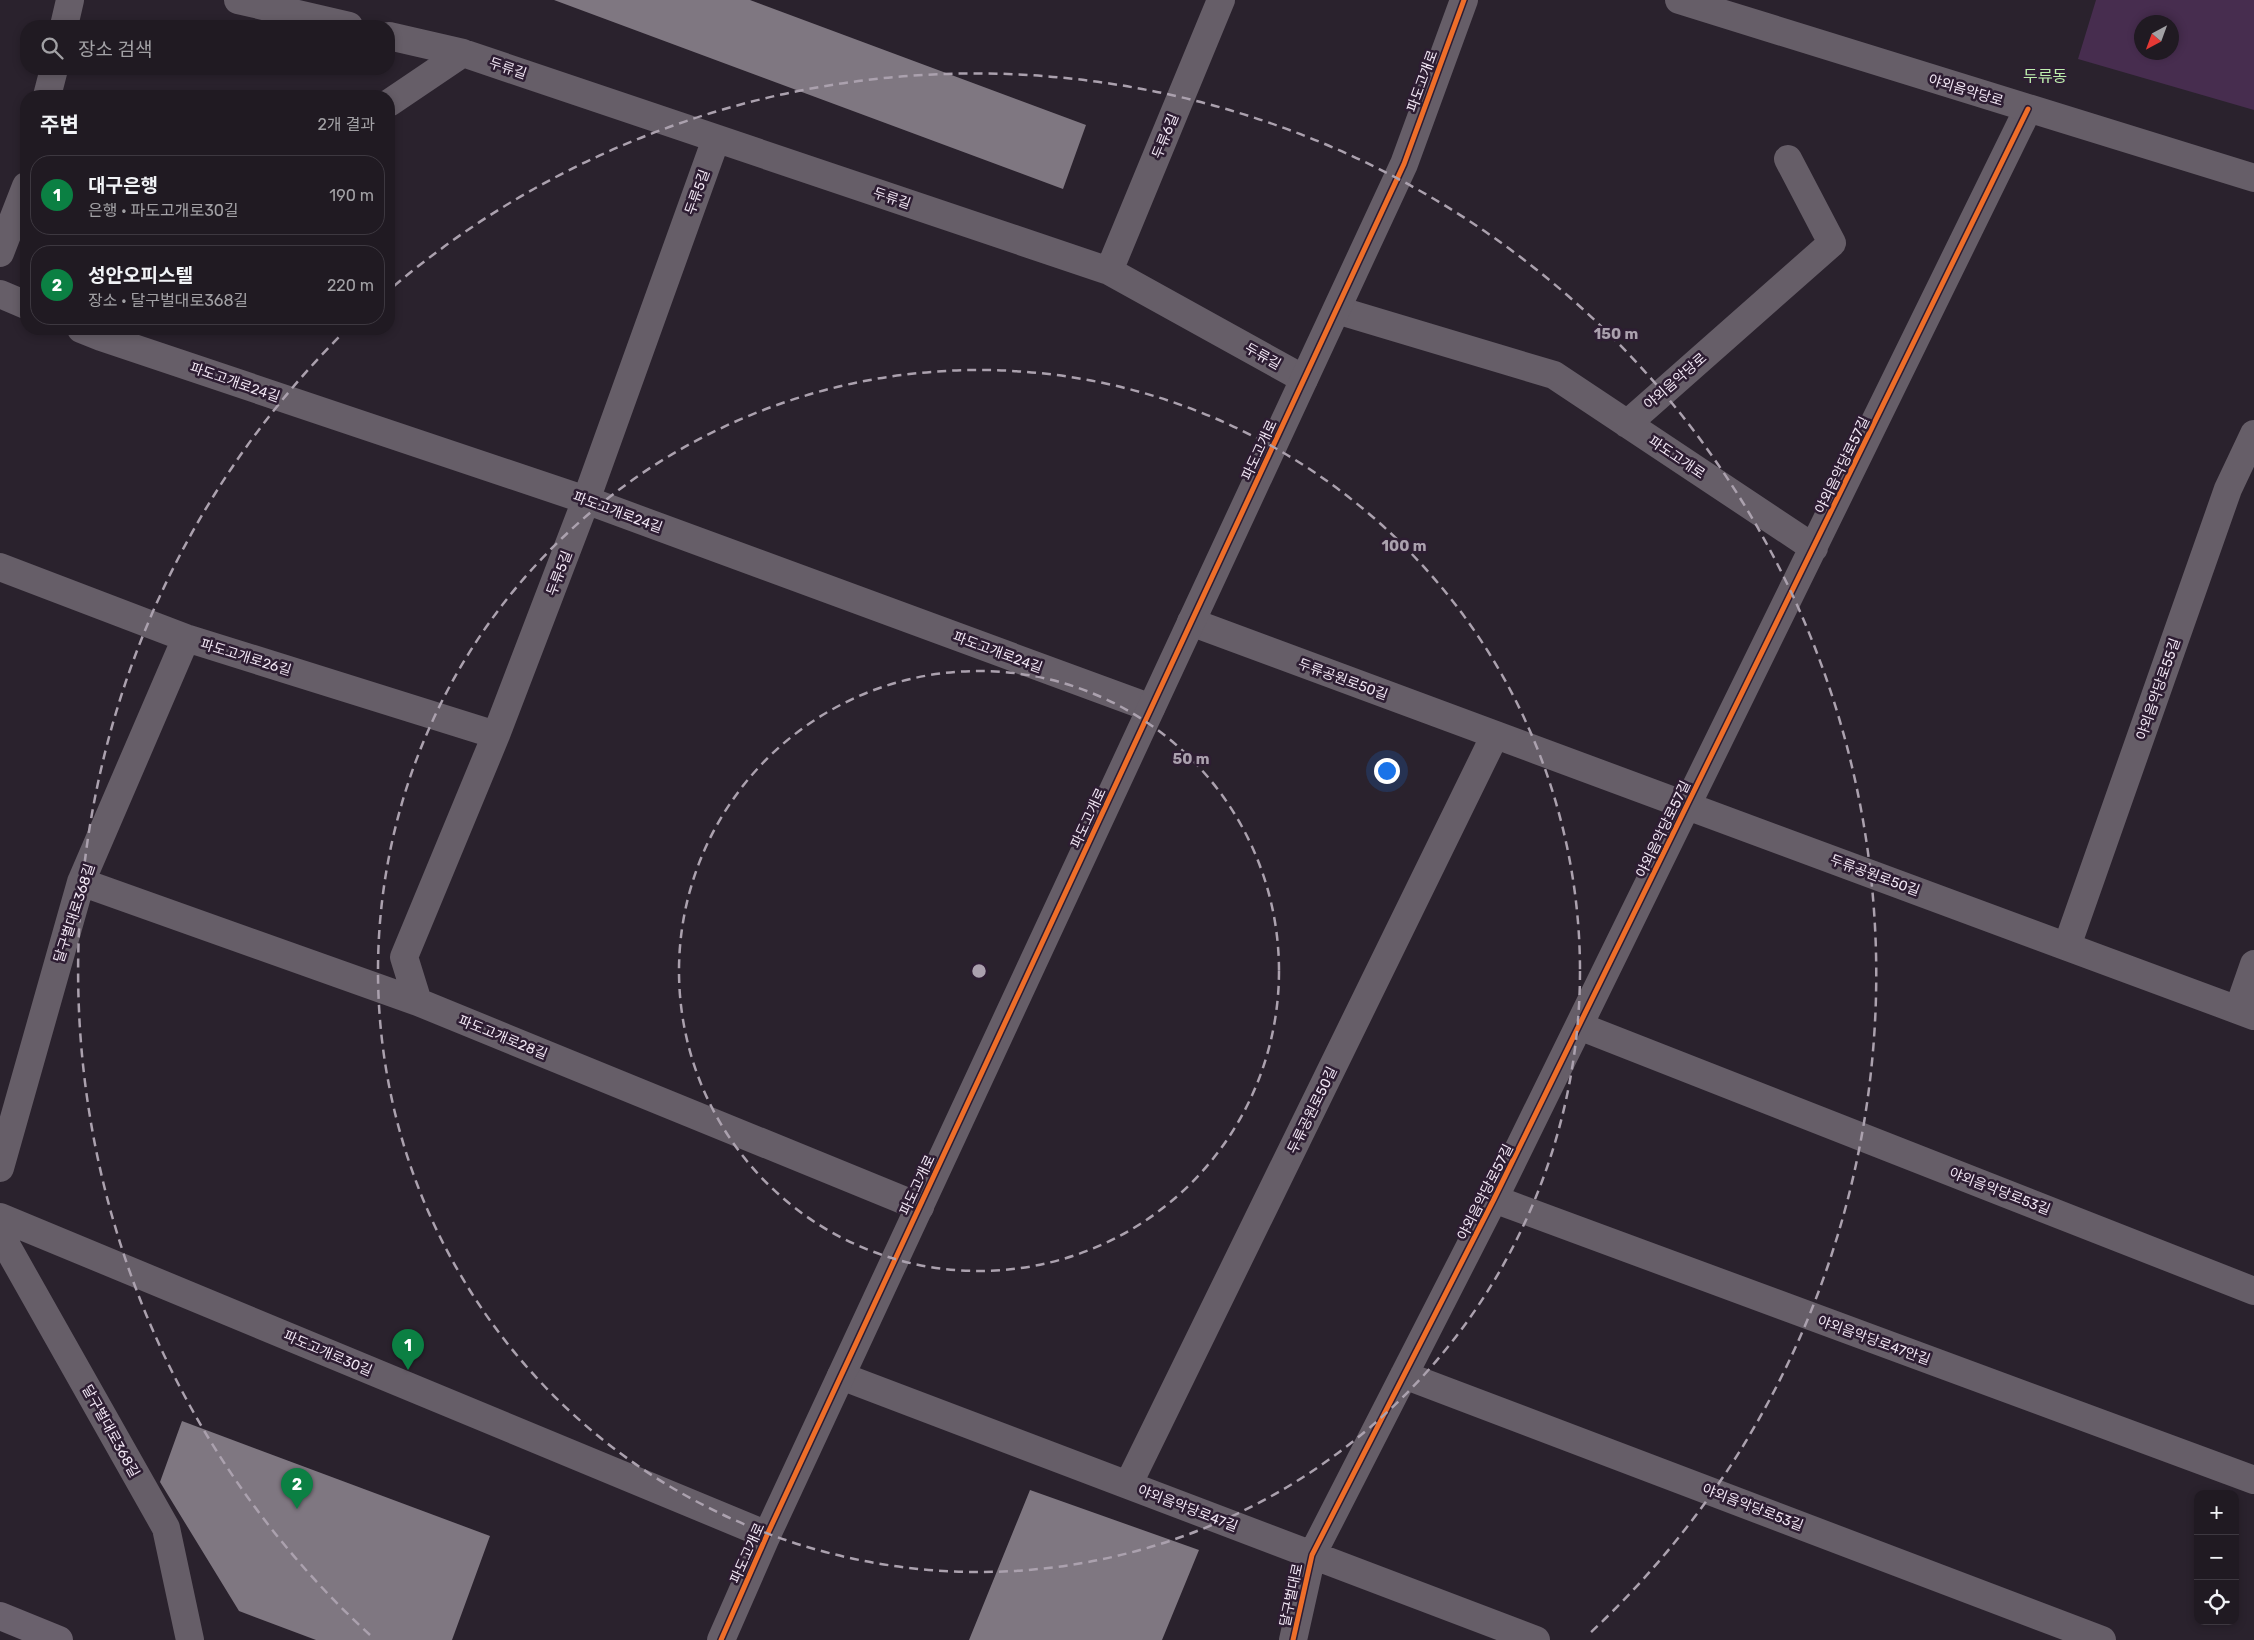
<!DOCTYPE html>
<html lang="ko">
<meta charset="utf-8">
<style>
body{margin:0;font-family:Rubik,"Noto Sans KR",sans-serif;background:#2d272f;color:#f1f3f6}
.controls{position:absolute;right:15px;bottom:15px;display:grid;overflow:hidden;border-radius:10px;box-shadow:0 2px 8px #0003}
.controls button{width:45px;height:45px;display:grid;place-items:center;padding:0;border:0;border-bottom:1px solid #3d3840;background:#201a22;color:#f1f3f6;font:25px sans-serif}
.compass{position:absolute;left:2134px;top:15px;width:45px;height:45px;border-radius:50%;background:#201a22;box-shadow:0 2px 8px #0003;rotate:221deg}
.you{position:absolute;left:1386px;top:770px;width:18px;height:18px;margin:-12px;border:4px solid #fff;border-radius:50%;background:#1a73e8;box-shadow:0 0 0 8px #1a73e833}
.badge{display:grid;place-items:center;width:32px;height:32px;border-radius:50%;background:#0b8043;color:#fff;font-size:16px;font-weight:700}
.pin{position:absolute;translate:-50% -41px;filter:drop-shadow(0 1px 2px #0008)}
.pin::after{content:'';position:absolute;top:26px;width:18px;height:15px;background:inherit;clip-path:polygon(0 0,100% 0,50% 100%)}
.list{margin:0;padding:0;list-style:none}
h2{display:flex;justify-content:space-between;align-items:center;height:65px;margin:0;padding:0 20px;font-size:21px}
h2 small{font-size:16px;font-weight:400;color:#a2a1a5}
.list li{display:grid;grid-template-columns:32px 1fr auto;gap:15px;align-items:center;box-sizing:border-box;height:80px;margin:0 10px 10px;padding:0 10px;border:1px solid #3d3840;border-radius:20px}
.list b{display:block;font-size:19px;white-space:nowrap}
.list p{margin:0;font-size:16px;white-space:nowrap;color:#a2a1a5}
.list em{font-size:16px;font-style:normal;color:#a2a1a5}
.icon{flex:none;width:28px;height:28px;fill:none;stroke:currentColor;stroke-width:2;stroke-linecap:round;stroke-linejoin:round}
.map{position:relative;flex:none;width:2254px;height:1640px;overflow:hidden}
.search{position:absolute;background:#201a22;box-shadow:0 2px 8px #0003;left:20px;top:20px;width:375px;height:55px;display:flex;align-items:center;gap:12px;box-sizing:border-box;padding:0 18px;border-radius:20px;color:#a2a1a5;font-size:19px}
.panel{position:absolute;background:#201a22;box-shadow:0 2px 8px #0003;left:20px;top:90px;width:375px;height:245px;border-radius:20px}
.map>svg:first-child{display:block}
</style>
<div class="map">
<svg width="2254" height="1640" viewBox="0 0 2254 1640">
<rect width="100%" height="100%" fill="#2a222d"/>
<path fill="#472d4f" fill-rule="evenodd" d="M2096 0H2254V110L2078 59ZM2142 22H2172V52H2142Z"/>
<path fill="#7f7781" d="M554 0H750L1086 125 1063 189Z
M182 1421 490 1536 452 1640H316L239 1611 160 1482Z
M1030 1490 1199 1550 1162 1640H969Z"/>
<g fill="none" stroke-linecap="round" stroke-linejoin="round">
<path stroke="#665e68" stroke-width="28" d="M238 0 349 26
M64 26 70 0
M389 36 463 53 1109 271 1304 379
M47 96 54 69
M389 103 463 53
M0 253 26 186
M1109 271 1221 0
M0 294 26 305
M1337 310 1554 375 1814 548
M81 329 101 337 586 500 1151 708
M1627 424 1832 243 1788 159
M0 567 186 638 496 735
M1191 622 2254 1016
M81 882 418 1002 920 1207
M2067 946 2228 489 2254 434
M418 1002 404 957 496 735 586 500 716 139
M2238 1010 2254 964
M1579 1026 2254 1291
M0 1168 81 882 186 638
M1494 1199 2254 1480
M0 1217 767 1535
M0 1234 166 1528 190 1640
M1404 1375 2102 1640
M841 1376 1536 1640
M1128 1485 1495 735
M1293 1640 1312 1555 1494 1199 2028 109"/>
<path stroke="#665e68" stroke-width="28" d="M1679 0 2254 178
M721 1640 767 1535 1404 164 1464 0"/>
<path stroke="#6a616d" stroke-width="28" d="M0 1616 59 1640"/>
<g stroke="#2d1d32" stroke-width="8">
<path id="cycleway" d="M721 1640 767 1535 1404 164 1464 0
M1293 1640 1312 1555 1494 1199 2028 109"/>
</g>
<use href="#cycleway" stroke="#ee6e29" stroke-width="5"/>
</g>
<g fill="none" stroke="#aba1ae" stroke-width="2.5" stroke-dasharray="9 6">
<circle cx="979" cy="971" r="300"/>
<circle cx="979" cy="971" r="601"/>
<path d="M370 1635A901 901 0 0 1 342 334M394 286A901 901 0 0 1 1588 1635"/>
</g>
<g text-anchor="middle" stroke-width="5" stroke-linejoin="round" paint-order="stroke">
<g font-size="14" fill="#f1e6f4" stroke="#2d1d32">
<text transform="translate(508 68) rotate(19)" y="5">두류길</text>
<text transform="translate(1422 81) rotate(-70)" y="5">파도고개로</text>
<text transform="translate(1966 90) rotate(17)" y="5">야외음악당로</text>
<text transform="translate(1165 136) rotate(-68)" y="5">두류6길</text>
<text transform="translate(697 192) rotate(-70)" y="5">두류5길</text>
<text transform="translate(892 198) rotate(19)" y="5">두류길</text>
<text transform="translate(1263 356) rotate(29)" y="5">두류길</text>
<text transform="translate(1675 381) rotate(-41)" y="5">야외음악당로</text>
<text transform="translate(235 382) rotate(19)" y="5">파도고개로24길</text>
<text transform="translate(1259 450) rotate(-65)" y="5">파도고개로</text>
<text transform="translate(1677 457) rotate(34)" y="5">파도고개로</text>
<text transform="translate(1842 465) rotate(-64)" y="5">야외음악당로57길</text>
<text transform="translate(618 512) rotate(20)" y="5">파도고개로24길</text>
<text transform="translate(559 573) rotate(-69)" y="5">두류5길</text>
<text transform="translate(998 652) rotate(20)" y="5">파도고개로24길</text>
<text transform="translate(246 657) rotate(17)" y="5">파도고개로26길</text>
<text transform="translate(1343 679) rotate(20)" y="5">두류공원로50길</text>
<text transform="translate(2158 689) rotate(-71)" y="5">야외음악당로55길</text>
<text transform="translate(1088 818) rotate(-65)" y="5">파도고개로</text>
<text transform="translate(1663 829) rotate(-64)" y="5">야외음악당로57길</text>
<text transform="translate(1875 875) rotate(20)" y="5">두류공원로50길</text>
<text transform="translate(74 913) rotate(-72)" y="5">달구벌대로368길</text>
<text transform="translate(503 1037) rotate(22)" y="5">파도고개로28길</text>
<text transform="translate(1312 1110) rotate(-64)" y="5">두류공원로50길</text>
<text transform="translate(917 1185) rotate(-65)" y="5">파도고개로</text>
<text transform="translate(2000 1191) rotate(21)" y="5">야외음악당로53길</text>
<text transform="translate(1485 1192) rotate(-63)" y="5">야외음악당로57길</text>
<text transform="translate(1874 1340) rotate(20)" y="5">야외음악당로47안길</text>
<text transform="translate(328 1353) rotate(23)" y="5">파도고개로30길</text>
<text transform="translate(111 1431) rotate(61)" y="5">달구벌대로368길</text>
<text transform="translate(1753 1507) rotate(21)" y="5">야외음악당로53길</text>
<text transform="translate(1188 1508) rotate(21)" y="5">야외음악당로47길</text>
<text transform="translate(747 1553) rotate(-66)" y="5">파도고개로</text>
<text transform="translate(1291 1595) rotate(-78)" y="5">달구벌대로</text>
</g>
<g font-size="16" fill="#bdeead" stroke="#2d1d32">
<text x="2045" y="82">두류동</text>
</g>
</g>
<circle cx="979" cy="971" r="8" fill="#aba1ae" stroke="#2d1d32" stroke-width="2.5"/>
<g font-size="15" text-anchor="middle" font-weight="bold" fill="#aba1ae" stroke="#2d1d32" stroke-width="5" stroke-linejoin="round" paint-order="stroke">
<text x="1616" y="339">150 m</text>
<text x="1404" y="551">100 m</text>
<text x="1191" y="764">50 m</text>
</g>
</svg>
<div class="controls">
<button>+</button>
<button>−</button>
<button><svg class="icon" aria-label="locate" viewBox="0 0 24 24"><circle cx="12" cy="12" r="6"/><path d="M12 2v4M12 18v4M2 12h4M18 12h4"/></svg></button>
</div>
<svg class="compass" viewBox="-18 -18 36 36"><path d="M0-13l5 13h-10z" fill="#e53935"/><path d="M0 13l5-13h-10z" fill="#a2a1a5"/></svg>
<div class="you"></div>
<div class="pin badge" style="left:408px;top:1370px">1</div>
<div class="pin badge" style="left:297px;top:1509px">2</div>
<div class="search"><svg class="icon" aria-label="search" viewBox="0 0 24 24"><circle cx="10" cy="10" r="6"/><path d="M15 15l6 6"/></svg>장소 검색</div>
<section class="panel">
<h2>주변<small>2개 결과</small></h2>
<ul class="list">
<li><span class="badge">1</span><div><b>대구은행</b><p>은행 · 파도고개로30길</p></div><em>190 m</em></li>
<li><span class="badge">2</span><div><b>성안오피스텔</b><p>장소 · 달구벌대로368길</p></div><em>220 m</em></li>
</ul>
</section>
</div>
